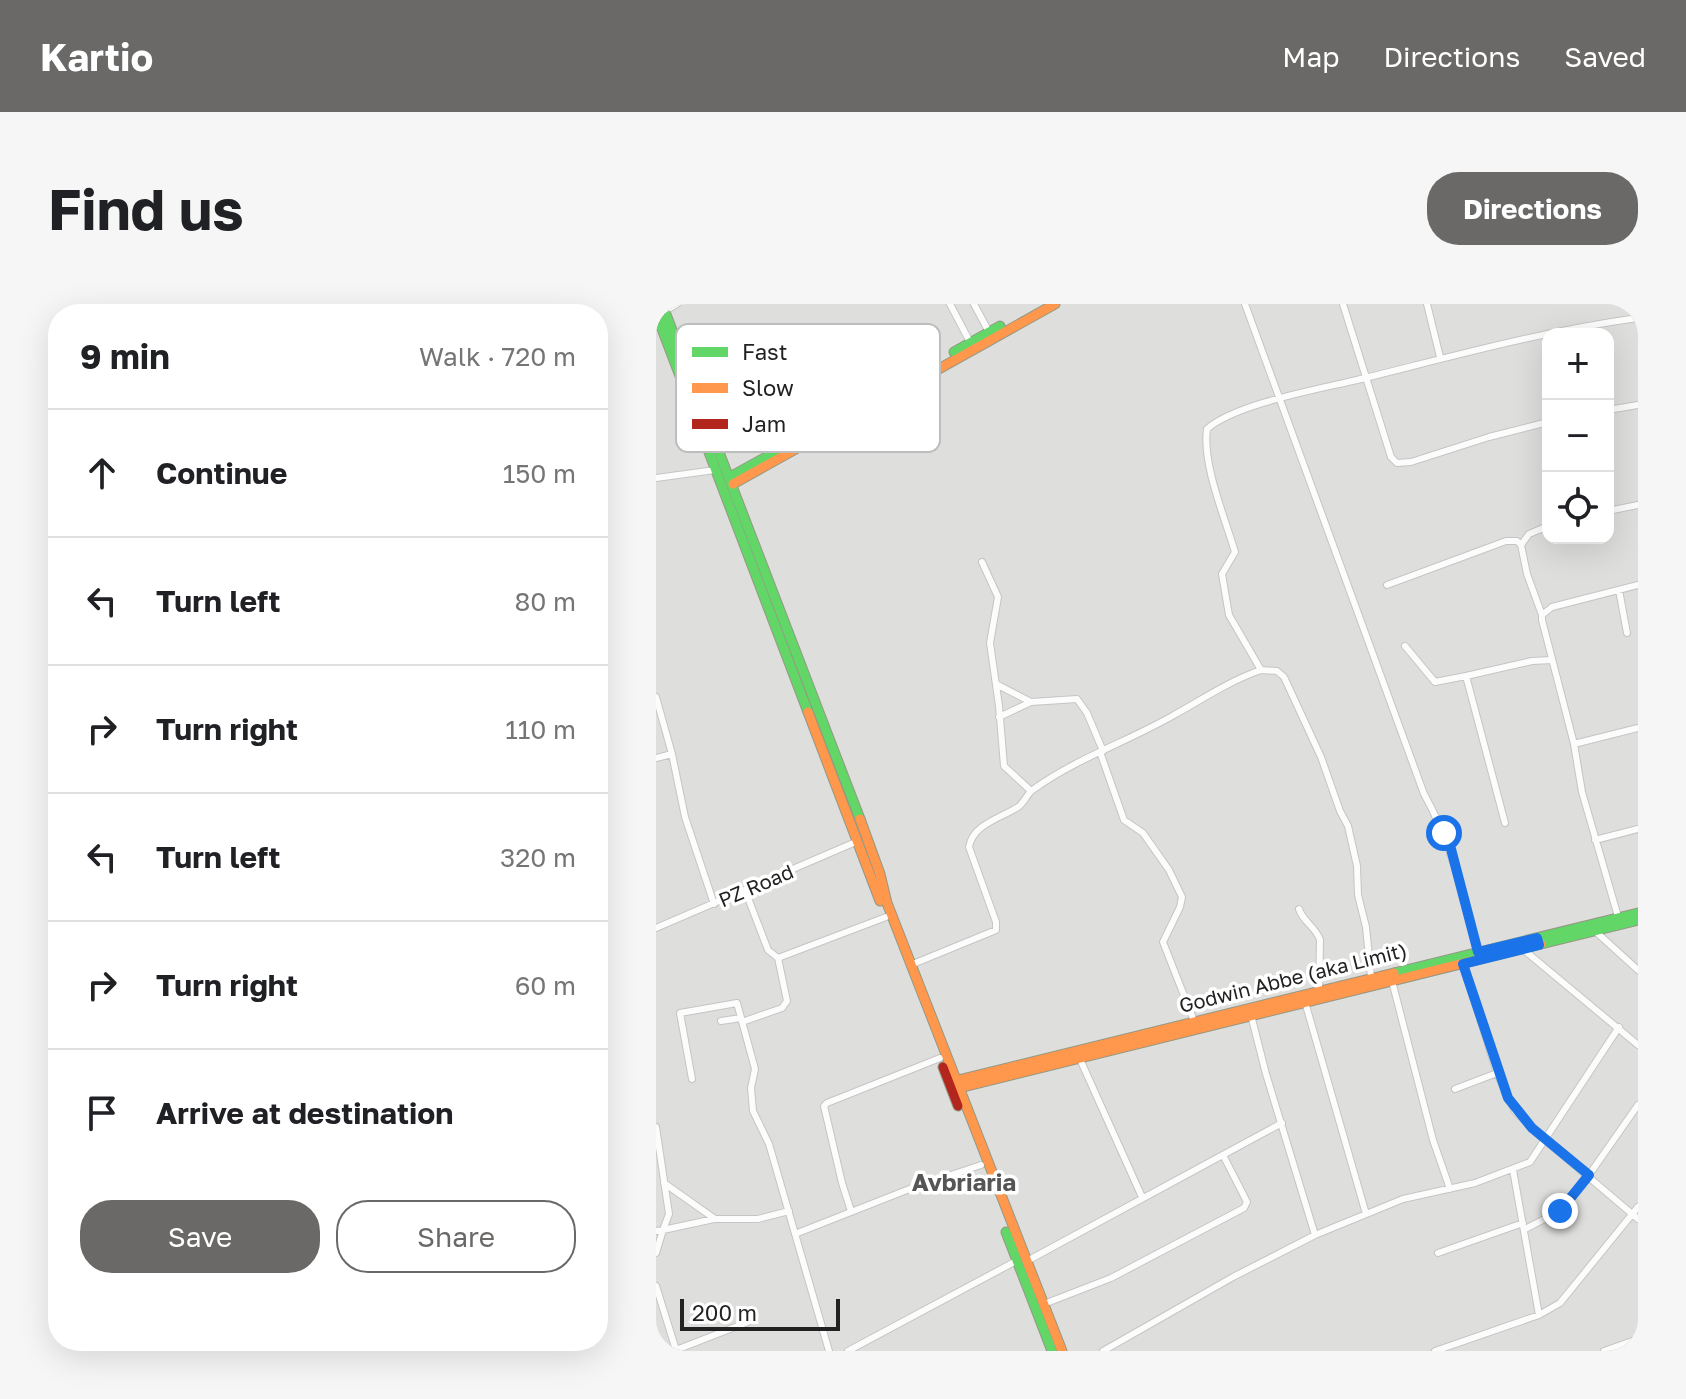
<!DOCTYPE html>
<meta charset="utf-8">
<style>
body{margin:0;font-family:"Golos Text",sans-serif;background:#f6f6f6;color:#202124}
.controls{position:absolute;right:24px;top:24px;display:grid;overflow:hidden;border-radius:16px;box-shadow:0 8px 32px #0002}
.controls button{width:72px;height:72px;display:grid;place-items:center;padding:0;border:0;border-bottom:2px solid #e0e0e0;background:#fff;color:#202124;font:40px sans-serif}
.scale{position:absolute;left:24px;bottom:20px;width:160px;box-sizing:border-box;padding-left:8px;border:4px solid #222;border-top:0;font-size:22px;line-height:28px;white-space:nowrap;color:#222;-webkit-text-stroke:6px #fff;paint-order:stroke}
.stop{position:absolute;width:24px;height:24px;margin:-18px;border:6px solid #1a73e8;border-radius:50%;background:#fff}
.stop.end{background:#1a73e8;border-color:#fff;box-shadow:0 2px 8px #0008}
.list{margin:0;padding:0;list-style:none}
h2{display:flex;justify-content:space-between;align-items:center;height:104px;margin:0;padding:0 32px;font-size:34px}
h2 small{font-size:26px;font-weight:400;color:#757577}
.list li{display:grid;grid-template-columns:52px 1fr auto;gap:24px;align-items:center;box-sizing:border-box;height:128px;padding:0 32px;border-top:2px solid #e0e0e0}
.list b{display:block;font-size:30px;white-space:nowrap}
.list em{font-size:26px;font-style:normal;color:#757577}
.actions{display:flex;gap:16px;padding:24px 32px}
.actions a{flex:1;padding:18px 0;border:2px solid #6a6968;border-radius:32px;text-align:center;font-size:28px;color:#6a6968}
.actions .main{background:#6a6968;color:#fff}
.icon{flex:none;width:44px;height:44px;fill:none;stroke:currentColor;stroke-width:2;stroke-linecap:round;stroke-linejoin:round}
.map{position:relative;flex:none;width:982px;height:1047px;overflow:hidden;border-radius:32px}
header{display:flex;align-items:center;gap:48px;box-sizing:border-box;height:112px;padding:0 40px;background:#6a6968;color:#fff}
header strong{font-size:38px}
nav{display:flex;gap:44px;margin-inline-start:auto;font-size:28px}
.intro{display:flex;align-items:center;justify-content:space-between;box-sizing:border-box;height:192px;padding:0 48px}
h1{margin:0;font-size:56px}
.button{padding:20px 36px;border-radius:32px;background:#6a6968;color:#fff;font-size:28px;font-weight:700}
main{display:flex;gap:48px;padding:0 48px}
aside{flex:1;background:#fff;border-radius:32px;box-shadow:0 8px 32px #0002}
.map>svg:first-child{display:block}
</style>
<header>
<strong>Kartio</strong>
<nav><a>Map</a><a>Directions</a><a>Saved</a></nav>
</header>
<div class="intro"><h1>Find us</h1><a class="button">Directions</a></div>
<main>
<aside>
<h2>9 min<small>Walk · 720 m</small></h2>
<ul class="list">
<li><svg class="icon" aria-label="ahead" viewBox="0 0 24 24"><path d="M12 20V5M6 11l6-6 6 6"/></svg><div><b>Continue</b></div><em>150 m</em></li>
<li><svg class="icon" aria-label="left" viewBox="0 0 24 24"><path d="M17 20v-9H6M10 6l-5 5 5 5"/></svg><div><b>Turn left</b></div><em>80 m</em></li>
<li><svg class="icon" aria-label="right" viewBox="0 0 24 24"><path d="M7 20v-9h11M14 6l5 5-5 5"/></svg><div><b>Turn right</b></div><em>110 m</em></li>
<li><svg class="icon" aria-label="left" viewBox="0 0 24 24"><path d="M17 20v-9H6M10 6l-5 5 5 5"/></svg><div><b>Turn left</b></div><em>320 m</em></li>
<li><svg class="icon" aria-label="right" viewBox="0 0 24 24"><path d="M7 20v-9h11M14 6l5 5-5 5"/></svg><div><b>Turn right</b></div><em>60 m</em></li>
<li><svg class="icon" aria-label="arrive" viewBox="0 0 24 24"><path d="M6 21V4h12l-3 4 3 4H6"/></svg><div><b>Arrive at destination</b></div></li>
</ul>
<div class="actions"><a class="main">Save</a><a>Share</a></div>
</aside>
<div class="map">
<svg width="982" height="1047" viewBox="0 0 982 1047">
<rect width="100%" height="100%" fill="#efeeeb"/>
<path fill="#dededc" fill-rule="evenodd" d="M0 0H982V1047H0ZM892 30H952V234H892Z"/>
<g fill="none" stroke-linecap="round" stroke-linejoin="round">
<g stroke="#c5c5c3" stroke-width="8">
<path id="street" d="M294 0 314 38
M318 0 333 28
M589 0 768 490C796 539 807 594 822 648
M687 0 735 153 741 159 755 158 833 133 892 118
M771 0 784 53
M9 7 21 0
M952 106 982 101
M0 174 59 166
M952 207 982 201
M326 258 342 293 334 339 343 402 348 462 374 486
M731 281 850 237H861L865 241
M963 286 971 329
M886 311 871 270 865 241 873 230 892 222
M749 342 779 378 810 372
M340 380 375 398
M0 393 16 450 29 513 58 600
M343 413 375 398 421 395 431 409 447 447
M918 440 982 424
M444 448 468 516 487 529 513 566 526 593 524 603 507 638 538 717
M0 454 16 450
M849 519 810 372 876 357 896 356
M939 536 982 525
M643 605C647 618 660 623 664 636L663 687
M963 616 926 488 918 440 886 316V311L896 303 982 281
M0 624 202 537
M939 627 982 666
M868 646 982 741
M122 654 230 613
M257 660 340 626V618L313 543C317 520 345 514 362 503 369 498 371 489 378 485 421 454 473 437 518 411 547 395 573 377 605 366
M807 660 841 769 859 807 889 836 982 915
M715 673 710 623 702 591 701 562 692 522 684 507 665 453 628 373 621 367 605 366 573 311 566 270 579 248C569 214 546 160 551 125 579 100 663 85 701 76 794 53 887 27 982 14
M736 677 777 836 794 885
M649 698 710 910
M595 711 610 770 659 931
M65 717 85 714
M86 718 126 704 131 697 122 654 112 646 89 586
M423 753 486 893
M36 775 24 709 81 699 99 765 95 784 97 807 113 840 173 1047
M799 785 841 769
M0 823 13 910 7 926 0 927
M857 866 883 1011
M8 879 59 915H102L133 907
M195 907 186 879 168 802 171 799 284 754
M869 925 904 907 933 871 982 801
M139 930 256 884 325 861
M0 949 7 926 58 915
M782 949 867 919
M371 957 626 819
M0 982 20 1046 92 1018
M388 1000 455 974 588 904 591 898 567 851
M192 1047 362 956
M447 1047 577 973 659 931 747 895 819 879 874 858 963 723
M779 1047 883 1011 904 999 982 903
M948 1047 982 1035"/>
</g>
<g stroke="#949884" stroke-width="11">
<path id="fast" d="M6 0 204 515
M0 9 152 408
M298 48 344 22
M74 173 132 141
M885 640 982 616
M738 669 982 609
M350 928 396 1047"/>
</g>
<g stroke="#949884" stroke-width="11">
<path id="slow" d="M77 180 399 0
M152 408 224 597
M204 515 224 570 231 599 406 1047
M294 778 738 669
M299 785 885 640"/>
</g>
<g stroke="#949884" stroke-width="11">
<path id="jam" d="M287 763 302 802"/>
</g>
<use href="#street" stroke="#fdfcfc" stroke-width="6"/>
<use href="#fast" stroke="#63d668" stroke-width="9"/>
<use href="#slow" stroke="#ff974d" stroke-width="9"/>
<use href="#jam" stroke="#b3261e" stroke-width="9"/>
</g>
<g fill="none" stroke-linecap="round" stroke-linejoin="round">
<path stroke="#1a73e8" stroke-width="10" d="M788 529 795 545 822 648 881 634 883 641 807 660 852 794 876 824 933 871 904 907"/>
</g>
<g text-anchor="middle" stroke-width="7" stroke-linejoin="round" paint-order="stroke">
<g font-size="20" fill="#222" stroke="#fff">
<text transform="translate(100 582) rotate(-23)" y="7">PZ Road</text>
<text transform="translate(637 674) rotate(-14)" y="7">Godwin Abbe (aka Limit)</text>
</g>
<g font-size="24" font-weight="bold" fill="#555" stroke="#fff">
<text x="308" y="887">Avbriaria</text>
</g>
</g>
<rect x="20" y="20" width="264" height="128" rx="12" fill="#fff" stroke="#bdbdbd" stroke-width="2"/>
<rect x="36" y="43" width="36" height="10" fill="#63d668"/>
<rect x="36" y="79" width="36" height="10" fill="#ff974d"/>
<rect x="36" y="115" width="36" height="10" fill="#b3261e"/>
<g font-size="22" fill="#222">
<text x="86" y="56">Fast</text>
<text x="86" y="92">Slow</text>
<text x="86" y="128">Jam</text>
</g>
</svg>
<div class="controls">
<button>+</button>
<button>−</button>
<button><svg class="icon" aria-label="locate" viewBox="0 0 24 24"><circle cx="12" cy="12" r="6"/><path d="M12 2v4M12 18v4M2 12h4M18 12h4"/></svg></button>
</div>
<div class="scale">200 m</div>
<div class="stop" style="left:788px;top:529px"></div>
<div class="stop end" style="left:904px;top:907px"></div>
</div>
</main>
